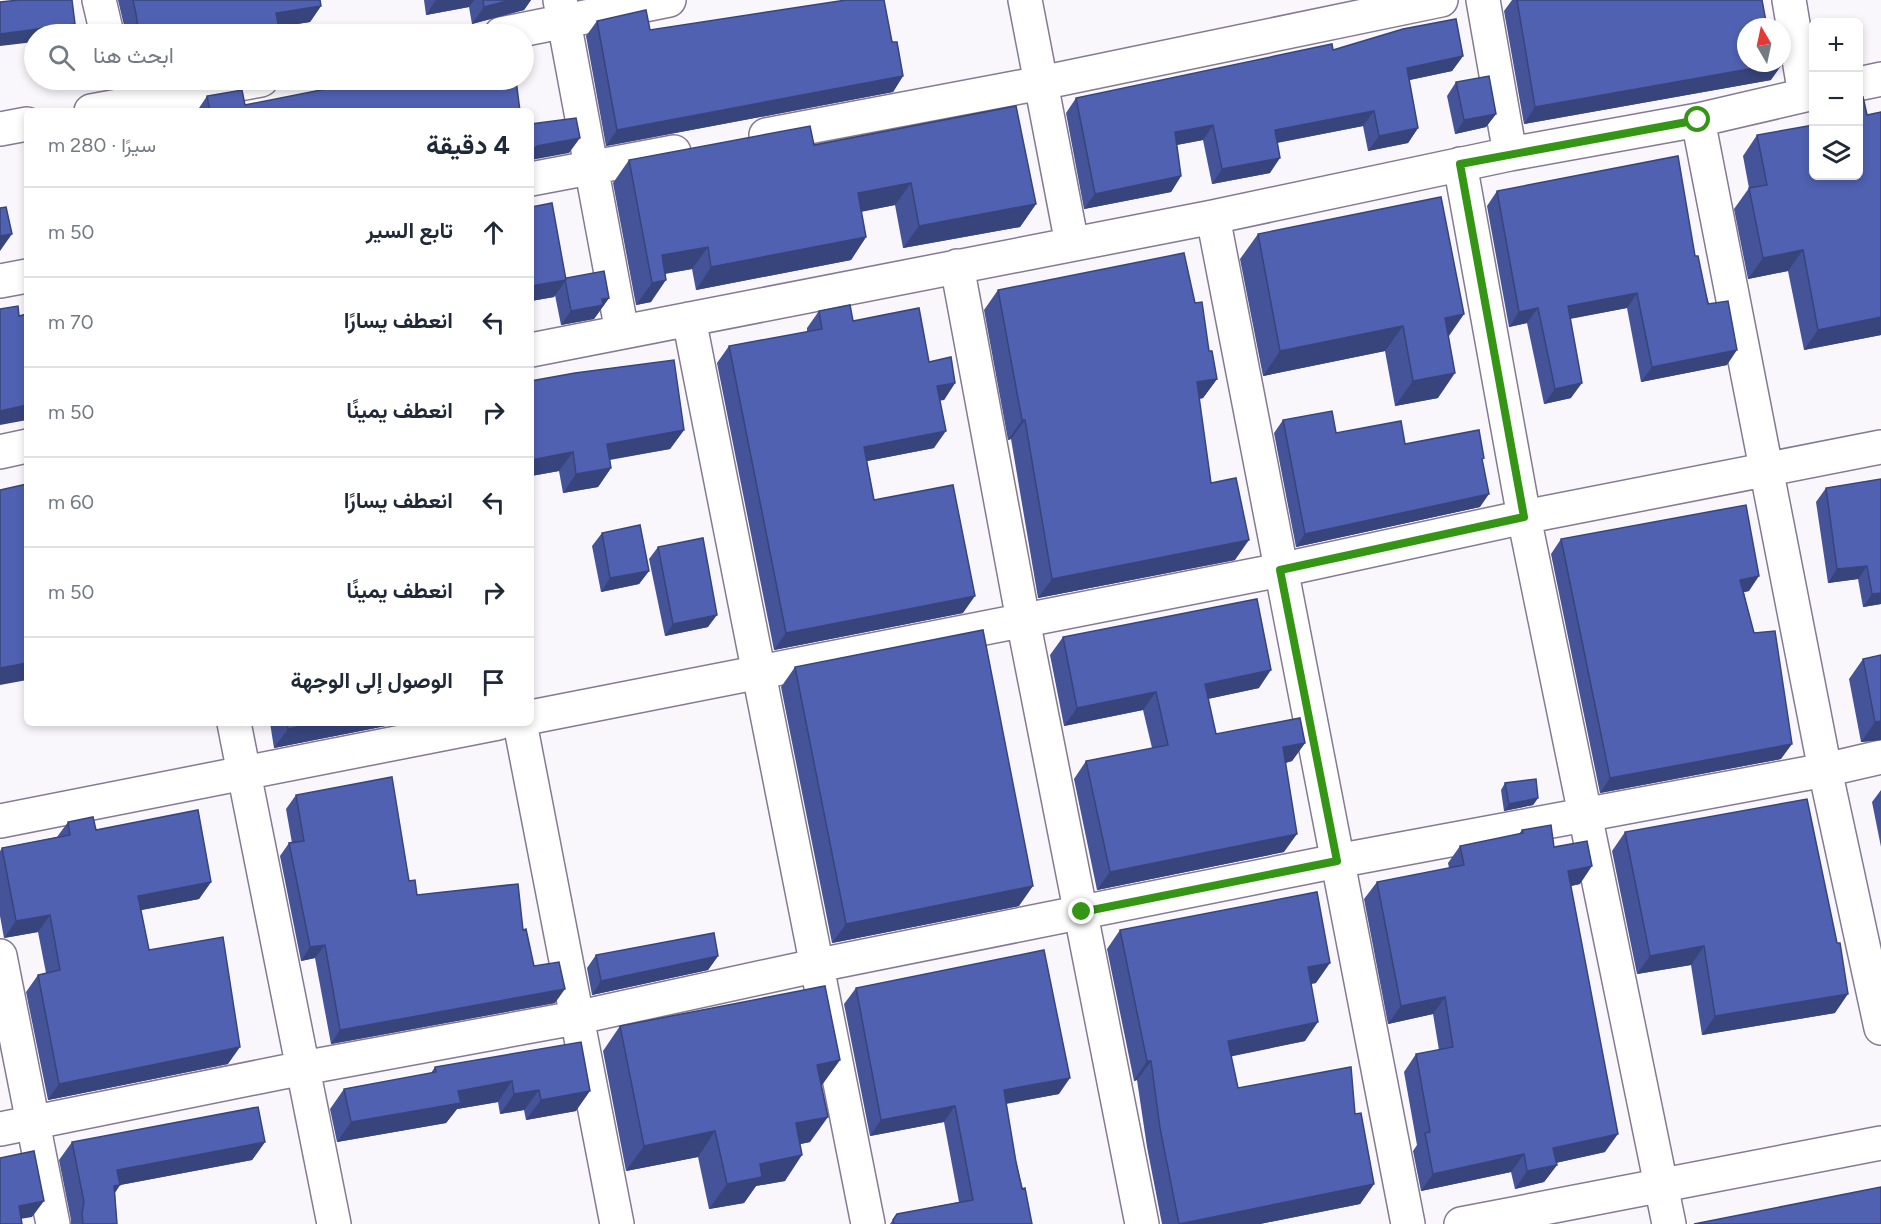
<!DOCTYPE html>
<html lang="ar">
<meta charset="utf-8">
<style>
body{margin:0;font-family:Figtree,Vazirmatn,sans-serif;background:#f2f2f3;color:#1f2937;direction:rtl}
.controls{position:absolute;right:18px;top:18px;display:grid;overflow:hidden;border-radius:9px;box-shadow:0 3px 9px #0003}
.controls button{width:54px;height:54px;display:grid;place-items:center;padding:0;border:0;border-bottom:2px solid #e0e1e3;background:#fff;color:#1f2937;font:30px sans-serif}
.compass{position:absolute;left:1737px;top:18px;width:54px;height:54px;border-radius:50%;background:#fff;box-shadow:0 3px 9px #0003;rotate:351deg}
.stop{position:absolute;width:18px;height:18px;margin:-14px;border:4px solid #359514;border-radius:50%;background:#fff}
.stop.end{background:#359514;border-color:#fff;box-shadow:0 2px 6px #0008}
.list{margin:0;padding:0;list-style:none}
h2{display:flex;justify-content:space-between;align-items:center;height:78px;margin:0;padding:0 24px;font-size:26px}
h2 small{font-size:20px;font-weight:400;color:#747a83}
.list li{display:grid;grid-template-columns:39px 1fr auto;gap:18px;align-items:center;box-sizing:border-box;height:90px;padding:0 24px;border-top:2px solid #e0e1e3}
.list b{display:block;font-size:22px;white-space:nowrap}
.list em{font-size:20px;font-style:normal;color:#747a83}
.icon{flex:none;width:33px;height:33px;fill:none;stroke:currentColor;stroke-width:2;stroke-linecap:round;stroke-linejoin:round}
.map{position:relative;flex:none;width:1881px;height:1224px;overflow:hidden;direction:ltr}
.search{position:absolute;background:#fff;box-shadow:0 3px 9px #0003;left:24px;top:24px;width:510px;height:66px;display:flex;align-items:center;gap:15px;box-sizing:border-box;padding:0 21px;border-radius:33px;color:#747a83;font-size:22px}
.panel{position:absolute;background:#fff;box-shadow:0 3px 9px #0003;left:24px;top:108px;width:510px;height:618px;border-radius:9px;direction:rtl}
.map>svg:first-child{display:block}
</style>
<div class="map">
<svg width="1881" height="1224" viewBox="0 0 1881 1224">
<rect width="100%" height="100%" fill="#f9f7fc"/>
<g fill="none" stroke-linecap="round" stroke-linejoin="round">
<g stroke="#847a91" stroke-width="36">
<path id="minor" d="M99 0 107 34
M560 0 622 332
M1025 0 1072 244
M1483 0 1510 154
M1789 0 1805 95
M501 34 669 0
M1858 84 1881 79
M91 111 261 80
M1698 120 1825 770 1881 1028
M0 129 27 124
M766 135 1041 83 1441 0
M1460 164 1524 517 1669 1224
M531 179 674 152
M1213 217 1408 1224
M957 266 1023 620 1142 1224
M0 281 27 276
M689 319C747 621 811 922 868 1224
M531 350 1213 217 1510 154 1698 120 1814 93
M0 452 27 446
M531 717 1280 570 1524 517 1881 447
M234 723 334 1224
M520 723 617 1224
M0 821 498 723
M0 956 53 1224
M0 1129 303 1068 575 1018 819 965 1337 861 1825 770 1881 757
M1461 1224 1881 1143"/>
</g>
<use href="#minor" stroke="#fff" stroke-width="33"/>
</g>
<path fill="#455398" d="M118 0H320L321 6 310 22 278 27 280 34H126Z
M424 0H531L524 10 472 24 469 7 426 15Z
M1512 0H1762L1771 80 1524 124 1504 11Z
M597 21 650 30 892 42 903 76 893 92 606 146 586 36Z
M1333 50 1463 56 1452 71 1409 80 1418 128 1408 143 1368 151 1363 126 1277 143 1270 173 1212 184 1203 140 1177 145 1181 176 1171 192 1084 209 1066 113 1076 98Z
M1456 82 1496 114 1486 127 1455 134 1447 96Z
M207 96 245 105 520 111H197Z
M1757 135 1881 335 1804 350 1788 271 1748 279 1734 209 1749 188 1743 156Z
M814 145 1036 204 1020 227 903 248 895 205 861 212 866 237 851 260 696 290 692 269 665 274 651 302 636 305 613 183 629 160Z
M1497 191 1695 256 1727 365 1641 382 1627 308 1570 319 1571 398 1544 404 1527 323 1509 327 1487 206Z
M531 207 566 278 609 298 594 319 561 325 555 295 554 297 531 301Z
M1258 234 1464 314 1449 336 1438 398 1395 406 1385 351 1263 376 1240 259Z
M998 290 1195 303 1217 379 1203 398 1199 399 1211 483 1235 560 1038 598 1011 439 1008 440 984 310Z
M819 311 853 321 929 362 955 383 944 400H940L934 448 867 461 874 500 963 613 774 650 717 363 729 346 807 332V328Z
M531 381 684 430 670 449 610 460 611 468 598 487 563 493 559 471 531 476Z
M1283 420 1336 433 1405 444 1482 461 1480 507 1296 547 1274 433Z
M1881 479V604L1863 607 1858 579 1828 583 1816 502 1826 488Z
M602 533 649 571 639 584 601 592 592 546Z
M1561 539 1749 591 1744 592 1781 759 1600 793 1551 554Z
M658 547 708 627 665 636 649 559Z
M1063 637 1259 688 1208 699 1216 734 1305 743 1292 761 1286 763 1284 852 1097 890 1074 779 1086 761 1152 748 1143 710 1064 726 1050 655Z
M1863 659 1881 740 1861 742 1849 679Z
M795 667 1019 906 832 943 781 687Z
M270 723H401L274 748Z
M1505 783 1538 798 1533 805 1504 811 1501 790Z
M1881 790V847L1872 802Z
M296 795 409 881 417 895 523 930 534 966 555 1003 331 1044 315 958 301 961 280 856 289 843H292L286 809Z
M68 822 96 830 211 882 199 899 141 910 149 950 228 1064 48 1100 26 992 38 975 46 973 38 932 4 938 0 916V851L2 848 57 837Z
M1522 830 1554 847 1580 884 1571 886 1605 1152 1556 1163 1557 1165 1544 1182 1515 1189 1511 1172 1421 1191 1413 1151 1417 1145 1404 1072 1416 1054 1439 1050 1433 1014 1388 1024 1364 899 1377 882 1449 868 1448 863 1460 846 1519 834Z
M1625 832 1835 1013 1702 1035 1691 965 1637 974 1612 851Z
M1120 930 1316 983 1311 984 1305 1041 1231 1056 1238 1088 1355 1114 1374 1184 1360 1204 1260 1224H1162L1147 1147 1137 1080 1134 1081 1107 949Z
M596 955 718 956 708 970 592 995 587 968Z
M856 988 1059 1094 1006 1104 1016 1162 1032 1224H890L897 1214 959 1202 944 1122 870 1136 844 1004Z
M620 1026 840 1060 821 1086 810 1142 800 1144 785 1181 756 1186 744 1203 709 1209 698 1157 626 1171 603 1051Z
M581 1042 576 1111 526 1120 524 1110 500 1114 498 1102 457 1109 446 1123 337 1142 330 1109 344 1089 431 1073 435 1067Z
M72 1142H265L252 1160 120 1185 115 1193 117 1224H71V1220L59 1160Z"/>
<path fill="#38447c" d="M436 0H474L469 7 426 15Z
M511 0H531L524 10 472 24 484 7Z
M321 6 310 22 265 29 276 13Z
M75 24 68 34H34V42L0 46V34Z
M1463 56 1452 71 1396 83 1407 68Z
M1783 63 1771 80 1524 124 1535 107Z
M903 76 893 92 606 146 617 130Z
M135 80H159L131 85Z
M1374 111 1363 126 1265 145 1275 130Z
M1496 114 1486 127 1455 134 1464 120Z
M1213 125 1203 140 1165 147 1175 132Z
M1418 128 1408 143 1368 151 1379 136Z
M580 138 569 153 531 160V151L537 146Z
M1280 158 1270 173 1212 184 1222 169Z
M1181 176 1171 192 1084 209 1095 194Z
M911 183 895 205 842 215 858 193Z
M1036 204 1020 227 903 248 919 226Z
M12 234 0 251V236Z
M866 237 851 260 696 290 711 267Z
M708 247 692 269 650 276 662 255Z
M1803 250 1788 271 1748 279 1763 258Z
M566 280 554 297 531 301V286Z
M666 280 651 302 636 305 652 283Z
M1637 293 1627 308 1557 321 1568 306Z
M609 298 594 319 561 325 571 311 602 299Z
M1538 308 1527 323 1509 327 1519 312Z
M1464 314 1446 339 1445 318Z
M1881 317V335L1804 350 1818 330Z
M1403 326 1385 351 1263 376 1280 351Z
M1737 350 1727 365 1641 382 1652 367Z
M1455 373 1438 398 1395 406 1413 381Z
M1217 379 1203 398 1183 402 1197 382Z
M955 383 944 400 926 403 937 386Z
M1582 383 1571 398 1544 404 1555 389Z
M27 405V420L0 425V411Z
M1022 420H1025L1011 439 1008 440Z
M684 430 670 449 594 462 607 444Z
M946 431 934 448 852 464 864 447Z
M573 452 559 471 531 476V460Z
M611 468 598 487 563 493 576 474Z
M1489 494 1480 507 1296 547 1305 534Z
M1249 540 1235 560 1038 598 1052 579Z
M1867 566 1858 579 1828 583 1837 569Z
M649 571 639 584 601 592 610 578Z
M1759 576 1749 591 1730 595 1740 580Z
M1881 593V604L1863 607 1872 594Z
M975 596 963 613 774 650 786 633Z
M717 615 708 627 665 636 673 624Z
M27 663V680L0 685V668Z
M1271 670 1259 688 1193 702 1205 684Z
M1156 692 1143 710 1064 726 1077 708Z
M1881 721V740L1861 742 1875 722Z
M316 723H401L274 748 288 729Z
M1305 743 1292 761 1271 766 1283 747Z
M1792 744 1781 759 1600 793 1610 778Z
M1538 798 1533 805 1504 811 1509 804Z
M1297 834 1284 852 1097 890 1110 872Z
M1592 866 1580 884 1556 889 1568 871Z
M211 882 199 899 126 913 138 896Z
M1033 886 1019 906 832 943 846 924Z
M50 915 38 932 4 938 16 921Z
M325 945 315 958 301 961 310 947Z
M1704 946 1691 965 1637 974 1650 956Z
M718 956 708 970 592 995 601 981Z
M1330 963 1316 983 1294 986 1308 967Z
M565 989 555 1003 331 1044 340 1030Z
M1848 994 1835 1013 1702 1035 1715 1016Z
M1445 997 1433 1014 1388 1024 1401 1006Z
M1318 1022 1305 1041 1214 1060 1228 1041Z
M240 1047 228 1064 48 1100 59 1084Z
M840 1060 822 1085 799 1090 817 1065Z
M1147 1061H1151L1137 1080 1134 1081Z
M1070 1078 1059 1094 992 1106 1004 1090Z
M512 1081 498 1102 457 1109 446 1123 337 1142 351 1122 458 1091Z
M539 1090 524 1110 500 1114 514 1094Z
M590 1091 576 1111 526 1120 541 1100Z
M955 1106 944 1122 870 1136 881 1120Z
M828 1117 810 1142 778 1149 796 1123Z
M715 1131 698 1157 626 1171 644 1146Z
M1618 1134 1605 1152 1541 1166 1553 1148Z
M265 1142 252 1160 120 1185 107 1203 117 1170Z
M1524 1154 1511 1172 1421 1191 1433 1174Z
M802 1155 785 1181 756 1186 744 1203 709 1209 727 1184 760 1164Z
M1557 1165 1544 1182 1515 1189 1527 1171Z
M1374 1184 1360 1204 1260 1224H1180Z
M44 1201 32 1217 8 1221 19 1206Z"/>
<path fill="#5061b1" stroke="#38447c" stroke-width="1.5" d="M19 0H72L75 24 0 34V2Z
M133 0H320L321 6 276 13 280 34H139L136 14Z
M483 0H511L484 7Z
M846 0H884L892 42H897L903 76 617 130 597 21 646 10 650 30Z
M1517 0H1762L1767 27H1746V63H1782V60L1783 63 1535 107Z
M1456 19 1463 56 1407 68 1418 128 1379 136 1374 111 1275 130 1280 158 1222 169 1213 125 1175 132 1181 176 1095 194 1076 98 1332 44 1333 50 1403 29Z
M1489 76 1496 114 1464 120 1456 82Z
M391 80H516L520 111H210L207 96 242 90 245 105 331 88Z
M1863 97 1867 115 1881 112V317L1818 330 1803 250 1763 258 1749 188 1767 185 1757 135 1814 125V176H1858V98Z
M1016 106 1036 204 919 226 911 183 858 193 866 237 711 267 708 247 662 255 666 280 652 283 629 160 810 126 814 145Z
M576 118 580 138 537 146 531 151V124Z
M1678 156 1695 256H1698L1708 304 1728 301 1737 350 1652 367 1637 293 1568 306 1582 383 1555 389 1538 308 1519 312 1497 191Z
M1441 197 1464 314 1445 318 1455 373 1413 381 1403 326 1280 351 1258 234Z
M552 203 566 280 531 286V207Z
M6 207 12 234 0 236V208Z
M1184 253 1195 303 1202 302 1209 351H1212L1217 379 1197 382 1211 483 1236 478 1249 540 1052 579 1025 420H1022L998 290Z
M604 271 609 298 602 299 603 305 571 311 565 280H566V278Z
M850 305 853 321 919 308 929 362 951 357 955 383 937 386 946 431 864 447 874 500 953 485 975 596 786 633 729 346 822 329 819 311Z
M18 306 19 316 27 314V405L0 411V309Z
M674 360 684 430 607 444 611 468 576 474 573 452 531 460V381L575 373Z
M1332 411 1336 433 1401 421 1405 444 1479 430 1484 458 1482 459 1489 494 1305 534 1283 420Z
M1881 479V593L1872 594 1867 566 1837 569 1826 488Z
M27 484V663L0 668V490Z
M1746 505 1759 576 1740 580 1754 633 1775 631 1792 744 1610 778 1561 539Z
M640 525 649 571 610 578 602 533Z
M703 538 717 615 673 624 658 547Z
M1257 599 1271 670 1205 684 1216 734 1300 718 1305 743 1283 747 1297 834 1110 872 1086 761 1168 745 1156 692 1077 708 1063 637Z
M983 630 1033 886 846 924 795 667Z
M1881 655V721L1875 722 1863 659Z
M287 723H316L288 729Z
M392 777 409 881 415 880 417 895 518 884 523 930 526 929 534 966 559 962 565 989 340 1030 325 945 310 947 289 843 304 841 296 795Z
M1536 779 1538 798 1509 804 1505 783Z
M1807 799 1837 943H1840L1848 994 1715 1016 1704 946 1650 956 1625 832Z
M198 810 211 882 138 896 149 950 223 937 240 1047 59 1084 38 975 60 970 50 915 16 921 2 848 70 835 68 822 93 817 96 830Z
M1551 825 1554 847 1587 841 1592 866 1568 871 1618 1134 1553 1148 1557 1165 1527 1171 1524 1154 1433 1174 1425 1133 1430 1132 1416 1054 1453 1047 1445 997 1401 1006 1377 882 1464 865 1460 846 1523 833 1522 830Z
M1317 892 1330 963 1308 967 1318 1022 1228 1041 1238 1088 1351 1067 1355 1114 1361 1113 1374 1184 1179 1224 1160 1128 1151 1061H1147L1120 930Z
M714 933 718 956 601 981 596 955Z
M1044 950 1070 1078 1004 1090 1016 1162 1022 1189 1025 1188 1032 1224H894L893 1220 897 1214 973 1200 955 1106 881 1120 856 988Z
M825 986 840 1060 817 1065 828 1117 796 1123 802 1155 760 1164 762 1177 727 1184 715 1131 644 1146 620 1026Z
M581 1042 590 1091 541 1100 539 1090 514 1094 512 1081 458 1091 461 1103 351 1122 344 1089 436 1072 435 1067Z
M258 1107 265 1142 117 1170 120 1185 114 1186 117 1224H83L82 1214 84 1202 72 1142Z
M34 1151 44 1201 19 1206 22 1224H0V1158Z
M1881 1187V1224H1694Z"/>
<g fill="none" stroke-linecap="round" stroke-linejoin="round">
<path stroke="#359514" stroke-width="8" d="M1082 912 1337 861 1280 570 1524 517 1460 164 1698 120"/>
</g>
</svg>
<div class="controls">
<button>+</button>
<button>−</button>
<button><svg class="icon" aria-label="layers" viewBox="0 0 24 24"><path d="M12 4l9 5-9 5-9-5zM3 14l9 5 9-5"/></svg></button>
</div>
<svg class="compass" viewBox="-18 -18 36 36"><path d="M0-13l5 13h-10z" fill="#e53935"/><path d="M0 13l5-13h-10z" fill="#747a83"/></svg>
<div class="stop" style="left:1698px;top:120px"></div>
<div class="stop end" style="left:1082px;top:912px"></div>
<div class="search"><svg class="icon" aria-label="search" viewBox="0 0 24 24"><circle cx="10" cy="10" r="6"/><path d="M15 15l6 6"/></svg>ابحث هنا</div>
<section class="panel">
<h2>4 دقيقة<small>سيرًا · 280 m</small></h2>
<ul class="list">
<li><svg class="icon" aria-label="ahead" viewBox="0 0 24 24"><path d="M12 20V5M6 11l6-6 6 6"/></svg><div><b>تابع السير</b></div><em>50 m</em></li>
<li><svg class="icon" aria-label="left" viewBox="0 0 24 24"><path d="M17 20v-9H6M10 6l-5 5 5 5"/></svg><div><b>انعطف يسارًا</b></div><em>70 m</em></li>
<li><svg class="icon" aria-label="right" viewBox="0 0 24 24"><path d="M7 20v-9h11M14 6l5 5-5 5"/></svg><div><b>انعطف يمينًا</b></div><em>50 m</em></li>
<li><svg class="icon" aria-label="left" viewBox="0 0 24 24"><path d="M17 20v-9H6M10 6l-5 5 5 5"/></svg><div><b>انعطف يسارًا</b></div><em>60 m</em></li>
<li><svg class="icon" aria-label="right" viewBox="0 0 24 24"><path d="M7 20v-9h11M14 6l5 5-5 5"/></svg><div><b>انعطف يمينًا</b></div><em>50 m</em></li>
<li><svg class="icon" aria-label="arrive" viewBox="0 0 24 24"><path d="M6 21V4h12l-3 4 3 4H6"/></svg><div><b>الوصول إلى الوجهة</b></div></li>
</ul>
</section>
</div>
